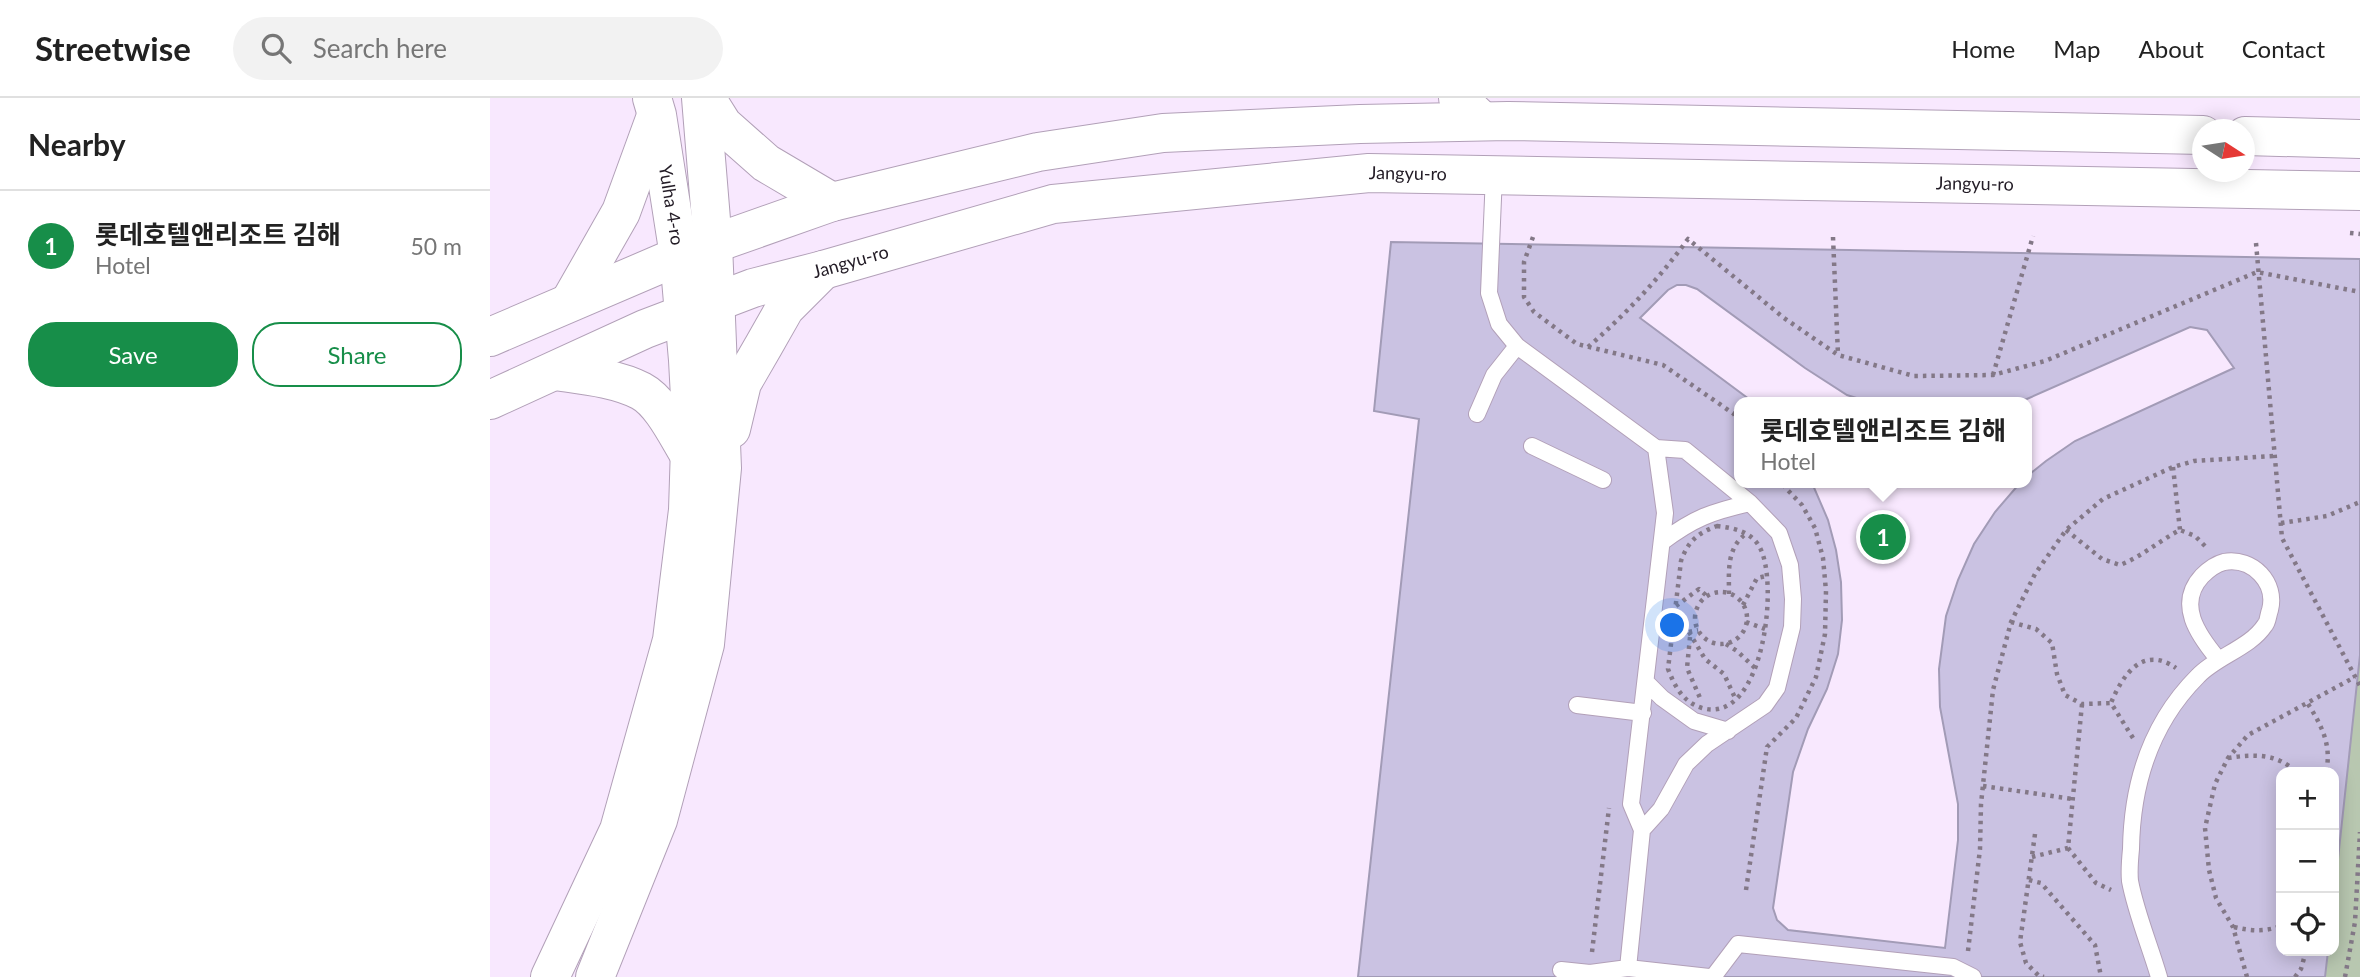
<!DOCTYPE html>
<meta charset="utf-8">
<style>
body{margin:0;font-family:Lato,"Noto Sans KR",sans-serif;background:#f2f2f2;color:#222}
.controls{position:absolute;right:21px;bottom:21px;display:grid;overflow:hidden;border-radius:14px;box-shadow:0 4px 18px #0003}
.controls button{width:63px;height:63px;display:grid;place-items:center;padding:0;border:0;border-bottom:2px solid #e0e0e0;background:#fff;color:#222;font:35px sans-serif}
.compass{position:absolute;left:1702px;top:21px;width:63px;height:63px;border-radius:50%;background:#fff;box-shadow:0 4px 18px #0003;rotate:102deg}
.you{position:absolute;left:1183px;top:528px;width:24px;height:24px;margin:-18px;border:5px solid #fff;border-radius:50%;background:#1a73e8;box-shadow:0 0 0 10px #1a73e833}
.badge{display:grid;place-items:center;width:46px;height:46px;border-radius:50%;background:#178e49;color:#fff;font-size:23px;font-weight:700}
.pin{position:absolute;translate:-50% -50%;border:4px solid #fff;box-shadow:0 2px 7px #0006}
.popup{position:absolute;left:1244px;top:299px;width:298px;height:91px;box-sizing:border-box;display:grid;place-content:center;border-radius:14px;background:#fff;filter:drop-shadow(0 2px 5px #0005);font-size:23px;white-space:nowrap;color:#767676}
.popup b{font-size:26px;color:#222}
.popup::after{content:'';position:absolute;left:50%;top:100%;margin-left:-14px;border:14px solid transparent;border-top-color:#fff}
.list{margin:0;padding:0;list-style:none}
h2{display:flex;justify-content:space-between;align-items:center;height:91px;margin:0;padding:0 28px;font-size:30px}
h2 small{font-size:23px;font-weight:400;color:#767676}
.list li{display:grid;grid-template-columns:46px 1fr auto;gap:21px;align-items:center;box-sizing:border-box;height:112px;padding:0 28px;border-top:2px solid #e0e0e0}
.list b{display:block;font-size:26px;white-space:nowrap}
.list p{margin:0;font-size:23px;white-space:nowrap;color:#767676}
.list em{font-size:23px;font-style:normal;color:#767676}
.actions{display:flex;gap:14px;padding:21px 28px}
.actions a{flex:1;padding:16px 0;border:2px solid #178e49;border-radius:28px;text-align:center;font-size:24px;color:#178e49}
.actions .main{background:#178e49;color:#fff}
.icon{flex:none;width:38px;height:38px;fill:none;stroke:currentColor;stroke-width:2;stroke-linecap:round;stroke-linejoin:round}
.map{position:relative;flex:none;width:1870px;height:879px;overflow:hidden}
header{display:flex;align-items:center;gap:42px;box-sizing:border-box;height:98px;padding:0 35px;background:#fff;border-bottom:2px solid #e0e0e0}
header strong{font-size:33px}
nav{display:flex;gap:38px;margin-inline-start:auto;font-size:24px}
.search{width:490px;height:63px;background:#f2f2f2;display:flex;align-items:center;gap:18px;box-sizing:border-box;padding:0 24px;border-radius:38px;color:#767676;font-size:26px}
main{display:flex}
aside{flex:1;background:#fff}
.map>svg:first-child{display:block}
</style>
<header>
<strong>Streetwise</strong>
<div class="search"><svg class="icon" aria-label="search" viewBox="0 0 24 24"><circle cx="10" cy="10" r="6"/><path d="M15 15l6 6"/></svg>Search here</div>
<nav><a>Home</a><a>Map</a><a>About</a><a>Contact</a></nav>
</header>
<main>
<aside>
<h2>Nearby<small></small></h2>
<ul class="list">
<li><span class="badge">1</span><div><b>롯데호텔앤리조트 김해</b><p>Hotel</p></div><em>50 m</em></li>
</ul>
<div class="actions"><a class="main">Save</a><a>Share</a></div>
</aside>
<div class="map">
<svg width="1870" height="879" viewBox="0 0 1870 879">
<rect width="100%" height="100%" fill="#f8e8fe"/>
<path fill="#b8c7b0" d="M1870 557V879H1835L1838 853H1844V798Z"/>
<path fill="#cac2e2" stroke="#a29bb6" stroke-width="2" fill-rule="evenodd" d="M901 144 1870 161V557L1844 798V674H1791V853H1838L1835 879H868L929 321 884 313ZM1250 304H1536V385H1250Z
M1187 187H1196L1207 191 1315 270 1357 297 1379 304H1263L1150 220 1178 192Z
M1700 229 1717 232 1744 270 1585 343 1556 363 1536 379V304H1530Z
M1322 385H1530L1505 414 1484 446 1468 482 1456 518 1449 571 1450 609 1468 706V742L1455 850 1298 832 1287 822 1283 810 1303 674 1318 631 1337 591 1348 556 1352 522 1351 484 1346 452 1338 422Z"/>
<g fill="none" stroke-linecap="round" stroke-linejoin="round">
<g stroke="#b2a0b8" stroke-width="18">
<path id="lane" d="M1004 77 999 195 1009 226 1027 248 1166 350 1195 352 1260 405 1289 435 1300 467 1303 501 1302 529 1287 590 1275 607 1217 646 1196 666 1171 711 1152 732
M987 316 1004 277 1027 248
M1042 348 1113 382
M1166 350 1175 415 1141 706 1152 732 1138 870 1219 879
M1172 444C1204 420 1221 414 1260 405
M1156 584 1172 600 1204 623 1238 633
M1087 607 1153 615
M1071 872 1100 875 1138 870
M1223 879 1248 846 1463 869 1483 879
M1669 879C1660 848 1646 815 1640 783 1639 773 1640 761 1641 751 1642 685 1661 625 1708 578 1727 558 1760 550 1775 527 1778 524 1778 517 1780 512 1787 485 1763 459 1734 464 1726 466 1718 472 1712 478 1686 506 1708 537 1728 561"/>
</g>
<g stroke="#b2a0b8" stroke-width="40">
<g id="secondary">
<path d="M216 0 233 27 276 65 342 104"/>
<path d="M1755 38 1870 41"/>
<path d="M81 202 131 114 166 18"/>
<path d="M0 239 189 158 342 104 548 54 673 35 870 26 1018 23 1713 37"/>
<path d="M65 273C92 277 126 280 151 293 172 304 188 339 200 358"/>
<path id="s1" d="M0 302 155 231 263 190 333 172 563 106 879 75 1870 93"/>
<path d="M241 331 252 285 274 247 295 210 333 172"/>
<path d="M60 879 129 732 182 542 198 412 201 318 198 262 189 158 167 17 162 0"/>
<path d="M105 879 168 722 215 546 232 370 223 146 211 0"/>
</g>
</g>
<g stroke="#b2a0b8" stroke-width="40">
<path id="highway" d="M968 0 992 23"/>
</g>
<path stroke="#837887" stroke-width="4.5" stroke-dasharray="3.5 5" stroke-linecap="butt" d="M1860 135 1870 136
M1043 139 1034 164V199L1044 214 1087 246 1173 267 1244 316 1250 327
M1343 139 1348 257
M1766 145 1792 440 1870 588
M1098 249C1136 216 1168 182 1198 141L1294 220 1348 257 1424 278 1503 277 1555 263 1767 174 1870 194
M1503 277 1543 138
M1683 369 1690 432
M1791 425 1837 418 1870 404
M1227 428C1243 430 1260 433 1269 448 1290 482 1274 628 1212 610 1193 604 1185 589 1178 571L1191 463C1198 443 1208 435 1227 428Z
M1576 432 1612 461 1630 467C1651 459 1669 443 1690 432L1705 438 1716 449
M1205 520a26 26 0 1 1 52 0a26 26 0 1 1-52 0Z
M1239 496C1239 473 1236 450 1257 435
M1253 507 1267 480 1276 478
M1186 508 1209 491 1218 499
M1256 524 1275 531
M1521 524 1546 531 1562 545 1567 576 1575 597 1592 606 1621 605
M1182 531 1199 534 1208 532
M1199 534 1215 561 1234 576 1246 602
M1200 539 1197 570 1210 600
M1236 546 1247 553 1265 570
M1592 606 1578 750 1606 785 1621 792
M1818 606C1832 628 1842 648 1836 674
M1643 640 1621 605C1633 576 1653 547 1686 570
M1738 660C1763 656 1787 655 1806 674
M1493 688 1583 701
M1545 736 1530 844 1536 865 1549 878 1554 879
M1542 759 1578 750
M1539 782 1551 785 1605 847 1611 879
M1256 792 1277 649 1306 620 1326 579 1335 536 1336 493 1333 460 1325 430 1312 407 1291 385
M1744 829C1761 833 1775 834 1791 828
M1478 853 1490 751 1491 706 1503 592 1521 524 1545 476 1576 432 1613 401 1683 369 1704 363 1784 358
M1102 854 1119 710
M1757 879 1743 829 1726 800 1719 772 1715 730 1725 686 1738 660 1758 637 1865 579
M1805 879 1811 871 1816 853
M1855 879 1865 824 1870 734"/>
<use href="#lane" stroke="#fff" stroke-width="16"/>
<use href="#secondary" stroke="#fff" stroke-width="38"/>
<use href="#highway" stroke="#fff" stroke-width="38"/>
</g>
<g text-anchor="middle" stroke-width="7" stroke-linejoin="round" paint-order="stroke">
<g font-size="18" fill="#231c26" stroke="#fff">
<text dy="6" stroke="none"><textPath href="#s1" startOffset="954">Jangyu-ro</textPath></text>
<text dy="6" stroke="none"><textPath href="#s1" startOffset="1521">Jangyu-ro</textPath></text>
<text transform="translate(181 107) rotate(81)" y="6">Yulha 4-ro</text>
<text dy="6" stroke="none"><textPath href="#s1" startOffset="387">Jangyu-ro</textPath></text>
</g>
</g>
</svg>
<div class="controls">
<button>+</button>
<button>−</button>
<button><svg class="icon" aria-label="locate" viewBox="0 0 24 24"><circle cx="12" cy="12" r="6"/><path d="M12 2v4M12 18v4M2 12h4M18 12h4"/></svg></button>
</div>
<svg class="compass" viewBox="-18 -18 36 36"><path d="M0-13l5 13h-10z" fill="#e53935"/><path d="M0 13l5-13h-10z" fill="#767676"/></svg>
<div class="you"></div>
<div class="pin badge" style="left:1393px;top:439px">1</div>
<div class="popup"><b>롯데호텔앤리조트 김해</b>Hotel</div>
</div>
</main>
